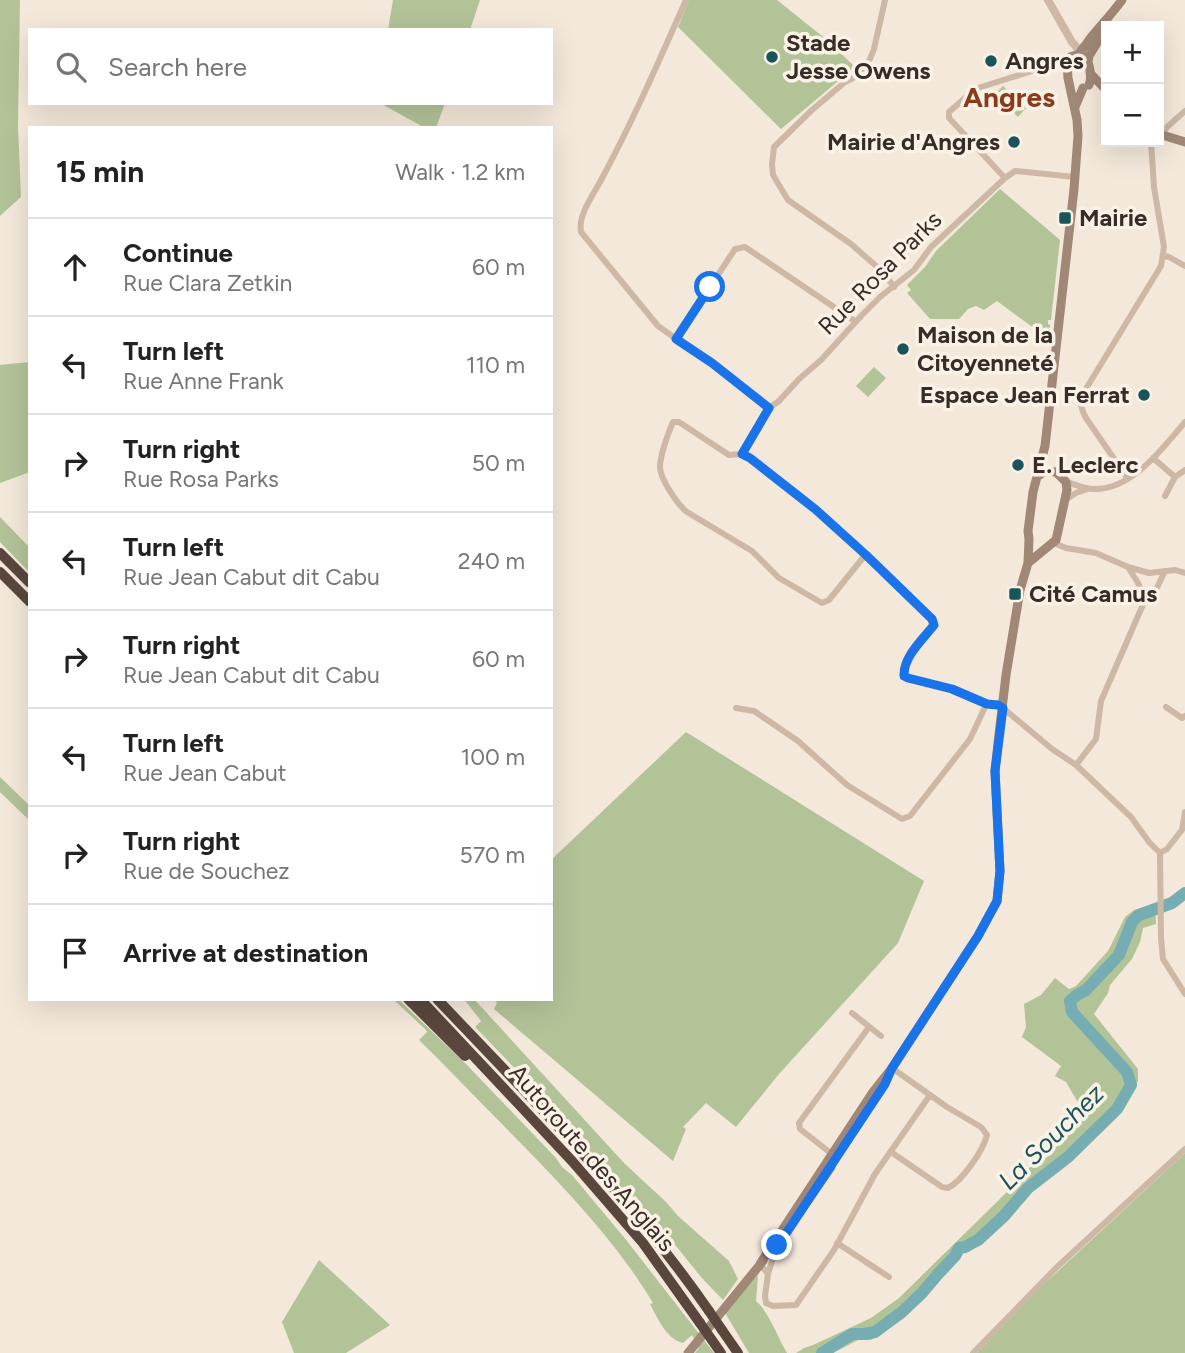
<!DOCTYPE html>
<meta charset="utf-8">
<style>
body{margin:0;font-family:Figtree,sans-serif;background:#f6f6f6;color:#222}
.controls{position:absolute;right:21px;top:21px;display:grid;overflow:hidden;border-radius:0px;box-shadow:0 7px 28px #0002}
.controls button{width:63px;height:63px;display:grid;place-items:center;padding:0;border:0;border-bottom:2px solid #e0e0e0;background:#fff;color:#222;font:35px sans-serif}
.stop{position:absolute;width:21px;height:21px;margin:-16px;border:5px solid #1a73e8;border-radius:50%;background:#fff}
.stop.end{background:#1a73e8;border-color:#fff;box-shadow:0 2px 7px #0008}
.list{margin:0;padding:0;list-style:none}
h2{display:flex;justify-content:space-between;align-items:center;height:91px;margin:0;padding:0 28px;font-size:30px}
h2 small{font-size:23px;font-weight:400;color:#767676}
.list li{display:grid;grid-template-columns:46px 1fr auto;gap:21px;align-items:center;box-sizing:border-box;height:98px;padding:0 28px;border-top:2px solid #e0e0e0}
.list b{display:block;font-size:26px;white-space:nowrap}
.list p{margin:0;font-size:23px;white-space:nowrap;color:#767676}
.list em{font-size:23px;font-style:normal;color:#767676}
.icon{flex:none;width:38px;height:38px;fill:none;stroke:currentColor;stroke-width:2;stroke-linecap:round;stroke-linejoin:round}
.map{position:relative;flex:none;width:1185px;height:1353px;overflow:hidden}
.search{position:absolute;background:#fff;box-shadow:0 7px 28px #0002;left:28px;top:28px;width:525px;height:77px;display:flex;align-items:center;gap:18px;box-sizing:border-box;padding:0 24px;border-radius:0px;color:#767676;font-size:26px}
.panel{position:absolute;background:#fff;box-shadow:0 7px 28px #0002;left:28px;top:126px;width:525px;height:875px;border-radius:0px}
.map>svg:first-child{display:block}
</style>
<div class="map">
<svg width="1185" height="1353" viewBox="0 0 1185 1353">
<rect width="100%" height="100%" fill="#f3e8d9"/>
<path fill="#b3c398" d="M0 0H20L18 126 21 197 0 216Z
M393 0H480L470 30H388Z
M689 0H777L827 40 855 67 781 129 678 27Z
M1003 86 1026 108 1018 117 995 94Z
M380 103H445L436 128H425Z
M1000 189 1060 240 1051 320H1048V324L1050 325V332L1035 329 997 301 984 310 976 306 968 309 959 319H930L907 293 911 290 907 285 925 267 936 251Z
M30 362V472L0 483V365Z
M874 367 886 378 868 397 856 386Z
M0 517 30 548V573L0 542Z
M686 732 924 881 898 943 779 1074 736 1127 706 1103 683 1127 686 1129 673 1161 494 1009 497 1003 493 999H551V860Z
M0 777 30 806V821L0 792Z
M1155 904 1156 924 1143 928 1140 942 1132 959 1110 985 1108 993 1094 1014 1138 1069V1081L1118 1116 1076 1156 1053 1175 1037 1184 1025 1201 1015 1208 999 1224 963 1252 904 1318 871 1340H858L833 1353H796L804 1348 813 1345 871 1318 899 1298 1006 1193 1034 1163 1045 1159 1076 1126 1081 1119 1083 1111 1066 1082 1055 1076 1061 1066 1022 1037 1026 1027 1024 1004 1041 995 1055 978 1069 989 1076 986 1108 951 1125 917 1134 910Z
M393 999H398L467 1065 556 1158 562 1167 572 1175 627 1241 714 1353H695L699 1348 692 1335 683 1343C666 1339 657 1317 650 1304L653 1303C611 1233 551 1174 494 1116 469 1091 445 1065 419 1040L427 1032 426 1030Z
M464 999H474L625 1164 666 1202 678 1216 729 1261 738 1279 723 1300 701 1277 668 1236 641 1210 554 1109 475 1027 481 1021Z
M1185 1153V1353H977L1042 1286Z
M319 1260 390 1325 346 1353H294L282 1322Z
M758 1275 756 1301C769 1312 778 1338 787 1353H749L724 1311Z"/>
<g fill="none" stroke-linecap="round" stroke-linejoin="round">
<path stroke="#76adb2" stroke-width="12" d="M822 1353 852 1334H865L875 1332 902 1312 922 1293 938 1274 955 1256 959 1248 965 1247 978 1240 1004 1216 1028 1188 1068 1157 1117 1109 1131 1085 1127 1072 1072 1012 1070 1001 1077 995 1086 990 1119 955 1132 922 1139 915 1172 903 1185 893"/>
<path stroke="#ccb8a5" stroke-width="6" d="M686 0C659 61 632 123 600 182 592 197 578 215 581 232L658 326 712 364 769 408
M885 0 874 49 870 59 862 69 853 78 845 82 812 110 774 147 772 164 773 175 788 200 851 244 883 272 894 287
M1162 135 1167 127 1185 111
M1005 178 949 118V112L974 90 978 88 1035 70 1067 62
M1164 256 1169 257 1185 266
M676 339 735 249 745 247 856 322
M742 454 769 408 779 401 799 379 821 360 862 315 880 297 914 270 931 247 1005 178 1015 171 1075 177
M742 454 729 455 679 422H673C668 433 660 456 660 467 660 479 678 505 687 512L752 551 779 578 822 603 829 600 866 554
M742 454 750 458 815 509 866 554 932 619 934 625C923 639 903 657 904 676L908 679 952 689 987 703
M1153 458 1175 477 1165 496
M1175 477 1185 470
M1128 479 1086 418C1081 409 1079 402 1084 392L1161 266 1164 247 1154 187 1151 142
M1066 482C1075 484 1084 489 1093 489 1131 491 1163 448 1185 422
M1065 500 1076 493 1088 489
M1054 543 1066 548 1096 553 1128 567 1149 573 1175 570 1185 573
M1145 600 1155 592 1165 571
M1166 707 1182 718 1185 716
M736 708 754 711 798 741 847 785 902 819 910 816 970 739 987 703 998 705 1003 708 1052 749 1076 765 1131 817 1149 842 1160 853 1161 938 1163 959 1185 994
M1076 765 1096 739 1101 701 1145 600 1138 583 1128 567
M1182 830 1185 812
M1160 853 1167 849 1185 826
M852 1013 881 1036
M891 1152 942 1187 948 1188C962 1181 983 1151 987 1135L981 1127 947 1107 892 1068
M837 1158 800 1129 799 1123 869 1027
M837 1243 889 1277
M760 1264 768 1274 765 1296 766 1303 773 1306 796 1305 834 1250 875 1174 930 1095
M768 1274 777 1245
M973 1353 1057 1267 1185 1149"/>
<path stroke="#ccb8a5" stroke-width="8" d="M1048 0 1072 42 1080 51"/>
<path stroke="#a08776" stroke-width="9" d="M1079 54C1082 48 1086 46 1089 40 1100 26 1112 14 1122 0
M1085 57C1090 63 1092 78 1089 85
M1088 61 1089 56 1106 28
M1090 73 1106 90
M1075 107 1083 88
M1159 134 1185 142
M1028 563 1056 540 1067 490 1066 482 1056 472 1045 471 1038 476
M791 1225 831 1167
M760 1264 873 1092 892 1068 978 936 997 901 1000 871 995 771 998 743 1006 675 1020 590 1028 563 1029 539 1028 531 1033 492 1045 446 1074 189 1078 136 1077 120 1068 78 1067 62 1070 57 1079 54
M688 1353 763 1261"/>
<path stroke="#59473d" stroke-width="10" d="M0 553 30 583
M0 572 30 602
M408 999 465 1056
M420 999 572 1161 643 1243 700 1323
M437 999C532 1099 630 1197 709 1311
M722 1330 738 1353"/>
<path stroke="#59473d" stroke-width="10" d="M709 1311 722 1330
M700 1323 721 1353"/>
</g>
<g fill="none" stroke-linecap="round" stroke-linejoin="round">
<path stroke="#1a73e8" stroke-width="9" d="M710 287 676 339 712 363 769 408 742 454 750 458 815 509 866 555 932 619 934 625C923 639 903 657 904 676L908 678 952 689 987 704 998 705 1003 708 995 771 1000 871 997 901 978 936 892 1068 885 1084 787 1232 777 1245"/>
</g>
<g fill="#19545b" stroke="#faf2e6" stroke-width="2.5">
<circle cx="772" cy="57" r="7"/>
<circle cx="991" cy="61" r="7"/>
<circle cx="1014" cy="142" r="7"/>
<rect x="1058" y="211" width="14" height="14" rx="3.5"/>
<circle cx="903" cy="349" r="7"/>
<circle cx="1144" cy="395" r="7"/>
<circle cx="1018" cy="465" r="7"/>
<rect x="1008" y="587" width="14" height="14" rx="3.5"/>
</g>
<g text-anchor="middle" stroke-width="7" stroke-linejoin="round" paint-order="stroke">
<g font-size="24" font-weight="bold" fill="#372c27" stroke="#faf2e6" text-anchor="start">
<text x="786" y="51">Stade<tspan x="786" dy="28">Jesse Owens</tspan></text>
<text x="1005" y="69">Angres</text>
<text x="1000" y="150" text-anchor="end">Mairie d'Angres</text>
<text x="1079" y="226">Mairie</text>
<text x="917" y="343">Maison de la<tspan x="917" dy="28">Citoyenneté</tspan></text>
<text x="1130" y="403" text-anchor="end">Espace Jean Ferrat</text>
<text x="1032" y="473">E. Leclerc</text>
<text x="1029" y="602">Cité Camus</text>
</g>
<g font-size="24" fill="#372c27" stroke="#faf2e6">
<text transform="translate(880 273) rotate(-45)" y="8">Rue Rosa Parks</text>
<text transform="translate(592 1158) rotate(49)" y="8">Autoroute des Anglais</text>
</g>
<g font-size="26" font-style="italic" fill="#19545b" stroke="#faf2e6">
<text transform="translate(1051 1137) rotate(-45)" y="9">La Souchez</text>
</g>
<g font-size="28" font-weight="bold" fill="#8b3a1a" stroke="#faf2e6">
<text x="1009" y="107">Angres</text>
</g>
</g>
</svg>
<div class="controls">
<button>+</button>
<button>−</button>
</div>
<div class="stop" style="left:710px;top:287px"></div>
<div class="stop end" style="left:777px;top:1245px"></div>
<div class="search"><svg class="icon" aria-label="search" viewBox="0 0 24 24"><circle cx="10" cy="10" r="6"/><path d="M15 15l6 6"/></svg>Search here</div>
<section class="panel">
<h2>15 min<small>Walk · 1.2 km</small></h2>
<ul class="list">
<li><svg class="icon" aria-label="ahead" viewBox="0 0 24 24"><path d="M12 20V5M6 11l6-6 6 6"/></svg><div><b>Continue</b><p>Rue Clara Zetkin</p></div><em>60 m</em></li>
<li><svg class="icon" aria-label="left" viewBox="0 0 24 24"><path d="M17 20v-9H6M10 6l-5 5 5 5"/></svg><div><b>Turn left</b><p>Rue Anne Frank</p></div><em>110 m</em></li>
<li><svg class="icon" aria-label="right" viewBox="0 0 24 24"><path d="M7 20v-9h11M14 6l5 5-5 5"/></svg><div><b>Turn right</b><p>Rue Rosa Parks</p></div><em>50 m</em></li>
<li><svg class="icon" aria-label="left" viewBox="0 0 24 24"><path d="M17 20v-9H6M10 6l-5 5 5 5"/></svg><div><b>Turn left</b><p>Rue Jean Cabut dit Cabu</p></div><em>240 m</em></li>
<li><svg class="icon" aria-label="right" viewBox="0 0 24 24"><path d="M7 20v-9h11M14 6l5 5-5 5"/></svg><div><b>Turn right</b><p>Rue Jean Cabut dit Cabu</p></div><em>60 m</em></li>
<li><svg class="icon" aria-label="left" viewBox="0 0 24 24"><path d="M17 20v-9H6M10 6l-5 5 5 5"/></svg><div><b>Turn left</b><p>Rue Jean Cabut</p></div><em>100 m</em></li>
<li><svg class="icon" aria-label="right" viewBox="0 0 24 24"><path d="M7 20v-9h11M14 6l5 5-5 5"/></svg><div><b>Turn right</b><p>Rue de Souchez</p></div><em>570 m</em></li>
<li><svg class="icon" aria-label="arrive" viewBox="0 0 24 24"><path d="M6 21V4h12l-3 4 3 4H6"/></svg><div><b>Arrive at destination</b></div></li>
</ul>
</section>
</div>
